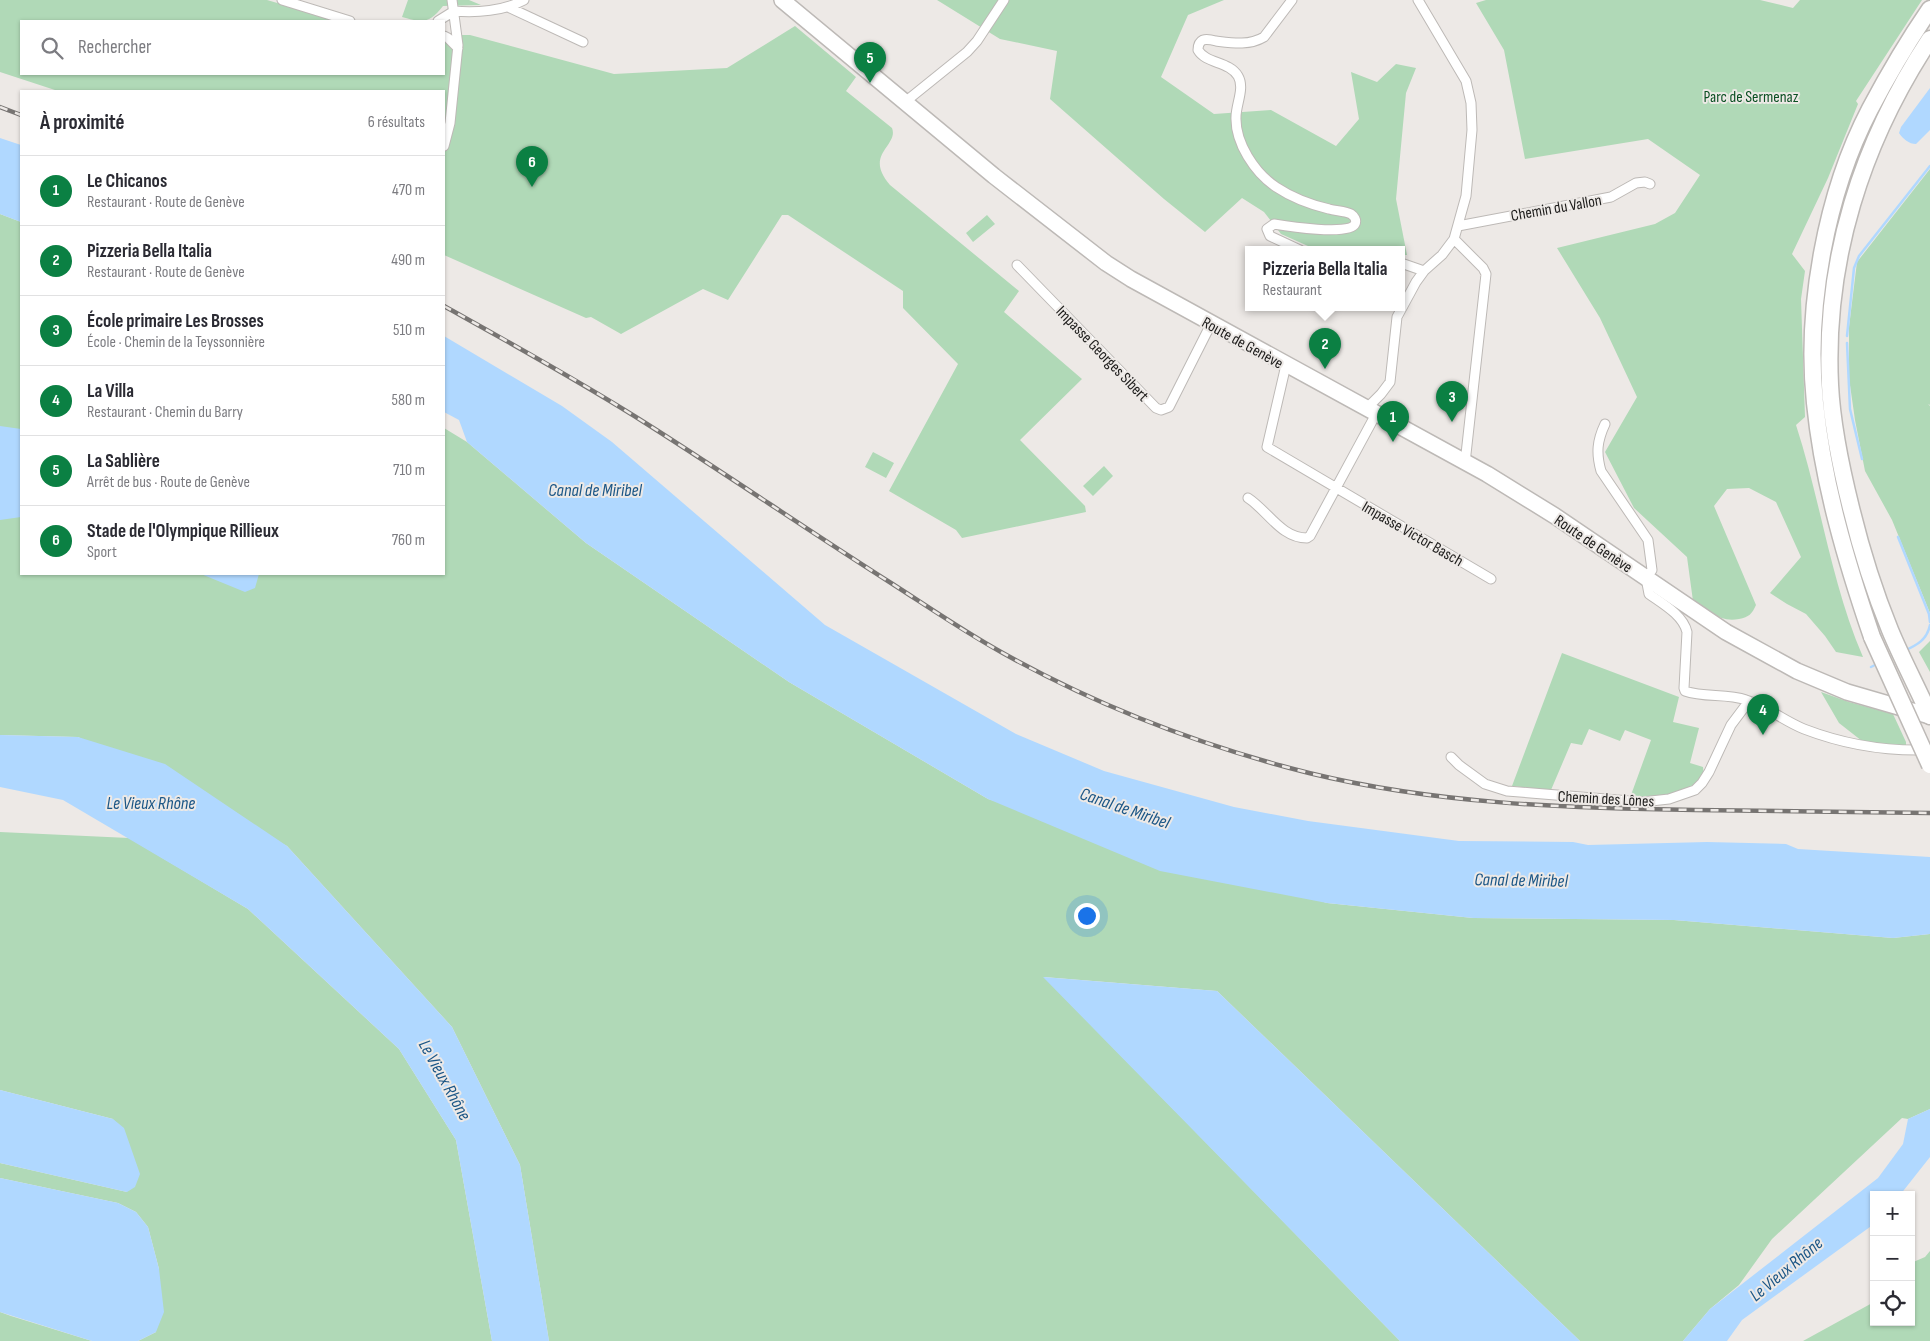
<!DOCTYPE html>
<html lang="fr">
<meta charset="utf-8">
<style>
body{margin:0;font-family:"Sofia Sans Condensed",sans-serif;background:#f2f2f3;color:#2b2b33}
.controls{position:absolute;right:15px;bottom:15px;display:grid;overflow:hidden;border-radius:0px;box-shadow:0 1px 4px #0004}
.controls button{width:45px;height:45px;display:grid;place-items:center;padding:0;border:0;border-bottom:1px solid #e1e1e2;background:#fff;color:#2b2b33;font:25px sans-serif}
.you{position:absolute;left:1086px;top:915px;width:18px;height:18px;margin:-12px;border:4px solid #fff;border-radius:50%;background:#1a73e8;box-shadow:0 0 0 8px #1a73e833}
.badge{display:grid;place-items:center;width:32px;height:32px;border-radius:50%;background:#0b8043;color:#fff;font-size:16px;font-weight:700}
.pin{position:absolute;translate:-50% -41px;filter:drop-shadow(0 1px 2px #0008)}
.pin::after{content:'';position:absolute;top:26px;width:18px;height:15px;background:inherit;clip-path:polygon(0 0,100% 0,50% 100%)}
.popup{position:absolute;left:1245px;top:246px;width:160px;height:65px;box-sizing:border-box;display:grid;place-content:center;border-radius:0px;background:#fff;filter:drop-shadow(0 1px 4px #0005);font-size:16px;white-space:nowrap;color:#7c7c81}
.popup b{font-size:19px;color:#2b2b33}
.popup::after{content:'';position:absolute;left:50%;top:100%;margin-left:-10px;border:10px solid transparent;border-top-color:#fff}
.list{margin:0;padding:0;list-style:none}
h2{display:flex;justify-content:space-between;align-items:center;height:65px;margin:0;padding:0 20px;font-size:21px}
h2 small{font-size:16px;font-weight:400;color:#7c7c81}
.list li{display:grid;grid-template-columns:32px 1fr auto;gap:15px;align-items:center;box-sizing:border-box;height:70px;padding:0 20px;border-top:1px solid #e1e1e2}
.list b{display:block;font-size:19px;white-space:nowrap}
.list p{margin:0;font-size:16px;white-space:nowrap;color:#7c7c81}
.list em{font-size:16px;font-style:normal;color:#7c7c81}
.icon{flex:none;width:28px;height:28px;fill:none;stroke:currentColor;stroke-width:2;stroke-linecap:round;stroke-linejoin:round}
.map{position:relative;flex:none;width:1930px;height:1341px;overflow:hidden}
.search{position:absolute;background:#fff;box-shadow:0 1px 4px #0004;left:20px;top:20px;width:425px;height:55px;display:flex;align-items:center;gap:12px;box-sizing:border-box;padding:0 18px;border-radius:0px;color:#7c7c81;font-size:19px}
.panel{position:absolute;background:#fff;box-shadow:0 1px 4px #0004;left:20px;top:90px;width:425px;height:485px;border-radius:0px}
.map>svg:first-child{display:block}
</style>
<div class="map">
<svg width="1930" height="1341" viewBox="0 0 1930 1341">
<rect width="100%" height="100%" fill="#ede9e6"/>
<path fill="#b0d9b7" d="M0 0H267L339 21H21V74H444V35H470L614 74 727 68 795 26 856 77 846 91 892 128C899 146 863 154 890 185L1019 291 1004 312 1082 379 1020 440 1085 506 1086 512 962 538 956 530 889 491 958 364 903 308V291L788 215H782L728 300 703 289 621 334 591 317 586 318 444 255V91H58L0 72Z
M408 0H469L481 5 443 6C429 24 423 23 402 17Z
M937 0H1224L1188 15 1161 77 1214 114 1271 110 1336 146 1359 119 1351 72 1377 82 1396 64 1416 68 1406 93 1396 199 1407 255H1401V250H1317L1281 234 1264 212 1242 198 1205 232 1164 199 1050 99 1057 51 1000 39Z
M1486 0H1760L1793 8 1800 0H1922L1856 101 1858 104 1828 178 1792 254 1805 271 1801 299 1805 417 1796 425C1821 502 1831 583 1863 657L1836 652 1825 636 1806 614 1787 604 1770 593 1801 557 1776 502 1749 488 1727 489 1714 506 1756 605C1752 614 1749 617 1739 619 1721 623 1708 611 1693 601L1687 557 1634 508 1605 452 1637 397 1600 318 1557 248 1655 224 1675 213 1700 175 1648 139 1525 159 1504 50 1476 3Z
M1930 169V405L1928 404 1930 406V613L1892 520 1865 471 1855 420 1849 378V327L1857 262Z
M0 214 21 222V574H444V428L467 442 586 543 789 682 988 799 1327 903 1473 918 1674 920 1893 938 1930 934V1109L1908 1119 1902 1118 1772 1239 1739 1285 1710 1309 1683 1341H1580L1217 991 1044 977 1400 1341H549L520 1165 452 1027 287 846 78 737 0 735Z
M987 215 995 224 973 242 966 233Z
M873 452 894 463 886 478 865 467Z
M1104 466 1113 476 1093 496 1083 486Z
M1930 641V672L1919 652Z
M1562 653 1679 697 1673 722 1699 728 1690 763 1703 767 1704 776 1691 789 1652 800 1633 798 1631 795 1651 740 1625 730 1620 741 1589 729 1582 745 1571 743 1551 790 1512 786Z
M1821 692 1849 702 1893 714 1906 742V749L1880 746 1876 752 1839 723Z
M0 832 129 838 248 909 399 1049 456 1140 492 1341H138L156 1332 159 1269 148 1227 136 1212 118 1203 0 1178V1163L127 1192 113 1119 0 1090Z
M1930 1251V1341H1803L1874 1302V1322H1911V1263L1925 1257Z
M0 1312 11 1316 92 1341H0Z"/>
<path fill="#b0d8ff" d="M1930 88V130L1916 144C1909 144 1903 139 1899 133L1901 127Z
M0 138 21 145V222L0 214Z
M444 336 562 406 612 442 825 625 1016 734 1104 771 1234 807 1308 821 1459 841 1573 842 1588 845 1707 842 1786 844 1798 849 1930 857V934L1893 938 1674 920 1473 918 1327 903 1160 871 988 799 789 682 586 543 467 442 459 420 444 412Z
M0 426 21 429V517L0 520Z
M201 574H259L255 588 245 592Z
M0 735 78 737 165 764 287 846 452 1027 520 1165 549 1341H492L456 1140 399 1049 248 909 63 800 0 787Z
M1043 977 1217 991 1580 1341H1400Z
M0 1090 113 1119 124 1128 140 1174 135 1187 127 1192 0 1163Z
M1930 1109V1157L1900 1195H1874V1224L1742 1320 1727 1341H1683L1710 1309 1878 1178 1903 1144 1908 1119Z
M0 1178 118 1203 136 1212 148 1227 159 1269 164 1312 156 1332 138 1341H92L0 1312Z"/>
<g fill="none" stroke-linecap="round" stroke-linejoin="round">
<path stroke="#b0d8ff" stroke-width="2.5" d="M1847 336 1854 268 1859 256 1930 166
M1847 343 1850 409 1862 459
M1898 537 1929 614 1930 622
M1904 651C1917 645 1927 640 1930 625
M1871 667 1877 664"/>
<g stroke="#bdb9b6" stroke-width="11">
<path id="minor" d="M282 0 350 21
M1292 0 1264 37C1249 46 1232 43 1216 41 1212 40 1207 39 1203 40 1199 42 1198 45 1198 50 1206 64 1229 61 1238 76 1245 88 1236 104 1236 117 1235 143 1255 173 1276 187 1291 197 1312 205 1329 209 1336 211 1345 211 1351 214 1354 216 1357 220 1355 224 1350 236 1286 226 1274 224L1267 229 1270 236 1300 250
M508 7 583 42
M454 11C476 13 504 11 524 0
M438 21 454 11
M444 36 448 38 458 48
M905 102 967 52 977 41 1004 0
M444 146 450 123 458 45 452 0
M1458 226 1611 197 1636 183 1645 182 1650 184
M1454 239 1483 268 1486 274 1465 463
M1401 263 1424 271
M1017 265 1156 408 1161 410 1169 407 1211 324
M1286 365 1267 447 1491 579
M1366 409 1381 394 1390 382 1397 317 1416 282 1424 271 1442 255 1454 239 1466 196 1472 130 1471 103 1466 81 1418 0
M1605 424C1597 441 1596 453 1601 471L1648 540 1652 570 1646 578 1649 594C1663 604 1683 615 1687 632L1684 688 1685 691C1704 698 1727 693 1746 700 1768 707 1784 721 1804 729 1843 744 1884 751 1925 750
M1248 498C1268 511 1281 538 1307 538L1310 536 1376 414
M1451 757 1459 765 1485 784 1507 791 1642 802 1669 799 1695 790 1702 783 1709 772 1731 725 1749 701"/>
</g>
<g stroke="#bdb9b6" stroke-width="18">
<path id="primary" d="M782 0 994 176 1106 263 1131 279 1487 474 1555 516 1726 632 1797 671 1847 692 1930 716"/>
</g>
<g stroke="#bdb9b6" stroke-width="19">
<path id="motorway" d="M1930 39C1862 142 1824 260 1830 385 1832 426 1841 468 1851 508 1861 549 1874 591 1890 630 1902 659 1917 687 1930 716
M1872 637C1846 561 1823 483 1815 403 1805 309 1826 193 1870 109 1888 75 1908 41 1930 9"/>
</g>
<use href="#minor" stroke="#fff" stroke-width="9"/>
<use href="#primary" stroke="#fff" stroke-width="15"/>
<use href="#motorway" stroke="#fff" stroke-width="16"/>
<g stroke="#777472" stroke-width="4.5">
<path id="rail" d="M0 107 21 115
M444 306C512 344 581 382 647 424 729 476 809 531 891 583 927 606 963 631 1001 652 1097 706 1202 746 1309 773 1436 804 1565 808 1695 810 1773 811 1852 812 1930 813"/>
</g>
<use href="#rail" stroke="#ede9e6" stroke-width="2.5" stroke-dasharray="8" stroke-linecap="butt"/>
<g stroke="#bdb9b6" stroke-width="19" stroke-linecap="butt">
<path id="motorway-bridge" d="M1872 637 1930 765"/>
</g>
<use href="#motorway-bridge" stroke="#fff" stroke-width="16"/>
</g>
<g text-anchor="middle" stroke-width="4" stroke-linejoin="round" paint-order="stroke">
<g font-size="16" fill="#0a4f22" stroke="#ede9e6">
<text x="1751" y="102">Parc de Sermenaz</text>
</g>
<g font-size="16" fill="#1d1c1b" stroke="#ede9e6">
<text transform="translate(1556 207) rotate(-10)" y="6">Chemin du Vallon</text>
<text transform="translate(1243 342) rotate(29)" y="6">Route de Genève</text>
<text transform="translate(1103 353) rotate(46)" y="6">Impasse Georges Sibert</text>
<text transform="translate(1413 533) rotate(30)" y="6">Impasse Victor Basch</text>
<text transform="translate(1594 543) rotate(34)" y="6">Route de Genève</text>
<text transform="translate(1606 798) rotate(3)" y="6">Chemin des Lônes</text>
</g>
<g font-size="18" font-style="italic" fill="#1b5686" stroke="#ede9e6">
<text x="595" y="496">Canal de Miribel</text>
<text x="151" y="809">Le Vieux Rhône</text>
<text transform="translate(1125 808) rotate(19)" y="6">Canal de Miribel</text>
<text transform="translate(1521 880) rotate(1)" y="6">Canal de Miribel</text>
<text transform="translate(445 1080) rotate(61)" y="6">Le Vieux Rhône</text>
<text transform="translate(1786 1269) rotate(-40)" y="6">Le Vieux Rhône</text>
</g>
</g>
</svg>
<div class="controls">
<button>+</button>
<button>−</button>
<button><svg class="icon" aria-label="locate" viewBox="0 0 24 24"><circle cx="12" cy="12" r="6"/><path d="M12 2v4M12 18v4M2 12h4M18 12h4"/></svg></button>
</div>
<div class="you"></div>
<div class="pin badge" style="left:1393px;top:442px">1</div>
<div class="pin badge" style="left:1325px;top:369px">2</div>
<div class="popup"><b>Pizzeria Bella Italia</b>Restaurant</div>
<div class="pin badge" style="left:1452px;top:422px">3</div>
<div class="pin badge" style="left:1763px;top:735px">4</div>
<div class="pin badge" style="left:870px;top:83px">5</div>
<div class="pin badge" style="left:532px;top:187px">6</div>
<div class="search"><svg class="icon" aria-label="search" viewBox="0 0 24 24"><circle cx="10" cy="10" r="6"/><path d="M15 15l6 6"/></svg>Rechercher</div>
<section class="panel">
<h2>À proximité<small>6 résultats</small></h2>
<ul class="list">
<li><span class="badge">1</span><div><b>Le Chicanos</b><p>Restaurant · Route de Genève</p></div><em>470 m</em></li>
<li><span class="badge">2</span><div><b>Pizzeria Bella Italia</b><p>Restaurant · Route de Genève</p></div><em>490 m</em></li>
<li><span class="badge">3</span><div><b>École primaire Les Brosses</b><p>École · Chemin de la Teyssonnière</p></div><em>510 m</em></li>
<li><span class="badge">4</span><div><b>La Villa</b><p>Restaurant · Chemin du Barry</p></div><em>580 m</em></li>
<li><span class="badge">5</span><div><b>La Sablière</b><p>Arrêt de bus · Route de Genève</p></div><em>710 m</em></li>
<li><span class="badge">6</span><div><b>Stade de l'Olympique Rillieux</b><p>Sport</p></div><em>760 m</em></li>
</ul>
</section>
</div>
